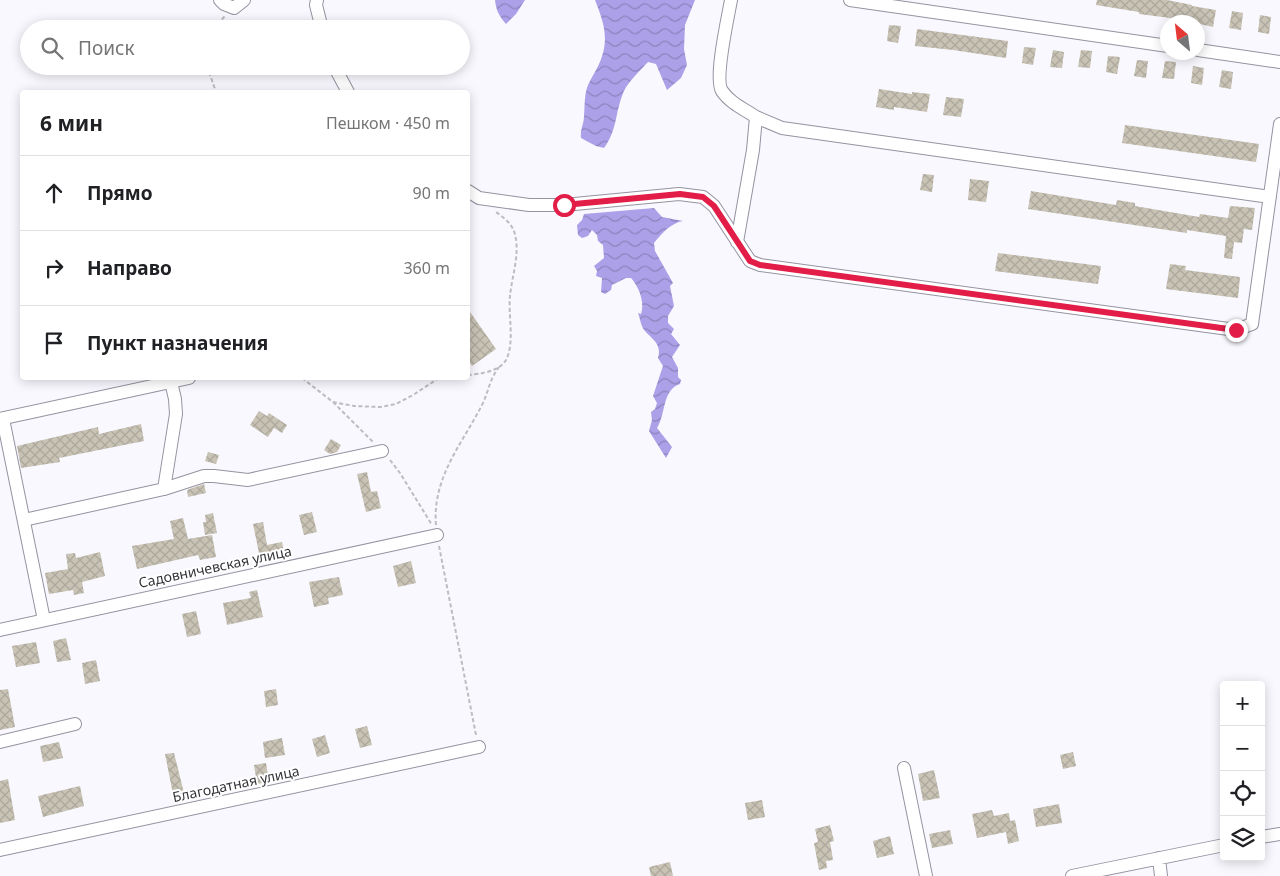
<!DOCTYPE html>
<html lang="ru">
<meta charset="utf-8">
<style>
body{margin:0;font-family:"Noto Sans",sans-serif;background:#f2f2f2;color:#202124}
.controls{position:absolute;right:15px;bottom:15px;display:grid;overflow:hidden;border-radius:5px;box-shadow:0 2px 12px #0003}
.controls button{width:45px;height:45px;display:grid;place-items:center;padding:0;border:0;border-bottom:1px solid #e0e0e0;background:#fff;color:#202124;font:25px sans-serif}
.compass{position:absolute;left:1160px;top:15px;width:45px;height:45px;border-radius:50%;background:#fff;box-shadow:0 2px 12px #0003;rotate:332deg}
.stop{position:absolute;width:15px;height:15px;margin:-11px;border:4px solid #e11d48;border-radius:50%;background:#fff}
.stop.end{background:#e11d48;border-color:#fff;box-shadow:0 1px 5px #0008}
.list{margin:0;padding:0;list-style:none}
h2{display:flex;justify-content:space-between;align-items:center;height:65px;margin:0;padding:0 20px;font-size:21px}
h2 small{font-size:16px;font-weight:400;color:#757577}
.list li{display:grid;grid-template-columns:32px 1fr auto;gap:15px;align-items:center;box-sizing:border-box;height:75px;padding:0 20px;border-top:1px solid #e0e0e0}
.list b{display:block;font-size:19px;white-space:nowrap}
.list em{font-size:16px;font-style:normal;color:#757577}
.icon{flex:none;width:28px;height:28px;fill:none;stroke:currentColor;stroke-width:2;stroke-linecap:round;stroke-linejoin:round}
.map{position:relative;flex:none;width:1280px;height:876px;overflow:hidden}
.search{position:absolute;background:#fff;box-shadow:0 2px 12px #0003;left:20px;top:20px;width:450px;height:55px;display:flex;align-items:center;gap:12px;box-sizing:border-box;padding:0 18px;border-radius:28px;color:#757577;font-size:19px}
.panel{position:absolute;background:#fff;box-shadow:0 2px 12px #0003;left:20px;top:90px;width:450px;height:290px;border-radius:5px}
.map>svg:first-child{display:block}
</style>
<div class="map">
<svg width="1280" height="876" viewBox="0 0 1280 876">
<defs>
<pattern id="water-waves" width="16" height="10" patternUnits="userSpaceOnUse" patternTransform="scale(1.25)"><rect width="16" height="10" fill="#aca0e8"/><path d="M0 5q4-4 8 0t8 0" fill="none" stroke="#8d83bd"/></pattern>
<pattern id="building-cross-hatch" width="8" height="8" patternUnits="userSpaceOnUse" patternTransform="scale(1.25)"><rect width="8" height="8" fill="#c8c3b5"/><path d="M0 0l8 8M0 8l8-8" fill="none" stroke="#aca89c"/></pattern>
</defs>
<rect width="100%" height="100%" fill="#f9f8fe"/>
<path fill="url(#water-waves)" d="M495 0H525L516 14 506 24C499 16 496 10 495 0Z
M595 0H695L685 25 684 49 687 65 681 78 667 90 656 64 648 62C639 72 626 83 622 96 615 115 617 130 604 148L596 146 581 138C580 129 584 124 584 116 585 105 584 95 588 85 591 78 596 71 599 64 610 40 604 23 595 0Z
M654 208 662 217 683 221C671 223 662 233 654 243L655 251 673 283 670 286 674 306 668 316V323L674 329 671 334 680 345 672 357 678 368V377L681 380 680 384C662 390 666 414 657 428L672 447 666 458 649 431 652 420 651 412 655 409 657 403 653 396 663 366 658 358C662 344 653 340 645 331 641 327 640 318 638 313L641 314C645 302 639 287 631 278H626L612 285 611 290 605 294 601 292 602 278 596 276 597 271 594 266 604 258 603 245 598 241 597 235 592 230 588 236 582 238 578 235 577 225 582 220 584 214Z"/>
<path fill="url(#building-cross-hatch)" d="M1097 0H1167L1192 5V6L1216 10 1213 27 1178 19 1139 14V12L1096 5Z
M1232 11 1243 13 1241 30 1229 28Z
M1260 15 1271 17 1269 34 1258 32Z
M889 25 901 26 898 43 887 41Z
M917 29 1008 41 1006 58 953 50 915 46Z
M1024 47 1036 48 1033 65 1022 63Z
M1053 50 1064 52 1062 68 1050 67Z
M1081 50 1092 51 1090 68 1078 67Z
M1108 56 1120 57 1117 74 1106 72Z
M1137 60 1148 61 1146 78 1134 76Z
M1165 61 1176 62 1174 79 1162 78Z
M1193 66 1204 68 1202 85 1191 83Z
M1222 70 1233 72 1231 89 1219 87Z
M879 89 912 94V92L930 94 927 112 894 107V110L876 107Z
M946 97 964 99 961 117 943 115Z
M1125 125 1259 144 1256 162 1122 143Z
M923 174 934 175 932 192 920 190Z
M970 179 989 181 986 202 968 200Z
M1031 191 1116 205 1117 200 1135 203V206L1199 217 1200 214 1228 218 1230 206 1255 208 1252 230 1244 229 1242 243 1234 242 1232 259 1224 258 1226 236 1187 230V233L1028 209Z
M998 253 1101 266 1098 284 995 271Z
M1170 264 1186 266 1185 270 1240 277 1238 298 1166 289Z
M468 309 496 349 472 366 468 360Z
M259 411 267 416 269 413 287 425 282 433 274 428 268 437 250 425Z
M141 424 144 441 59 458 60 462 21 468 17 446 98 427 99 434Z
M331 439 341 445 337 452 330 454 324 450Z
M208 452 219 455 216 464 205 461Z
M367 472 371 492 377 491 381 508 366 512 357 474Z
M204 484 206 493 188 497 187 490Z
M312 512 317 532 304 535 299 515Z
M213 513 217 533 205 535 203 522H206L205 515Z
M183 518 188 539 212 535 216 557 200 560 198 555 137 569 132 546 174 539 170 521Z
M263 522 267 545 282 542 284 552 260 558 253 524Z
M100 552 105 576 82 582 84 593 74 595 73 590 49 594 45 573 68 569 66 554 75 553 76 558Z
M411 561 416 583 398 587 393 566Z
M339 577 343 595 328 598 329 604 314 607 309 582Z
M257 590 263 617 227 625 223 603 251 598 249 592Z
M196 611 201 634 187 637 182 614Z
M66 638 71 660 57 662 53 641Z
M36 642 40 663 16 667 12 646Z
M96 660 100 681 85 684 82 663Z
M8 689 15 727 0 730V690Z
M276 689 278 705 266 707 264 691Z
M367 726 372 745 360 748 355 729Z
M325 735 330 753 317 757 312 739Z
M282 738 285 755 265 758 263 742Z
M59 742 63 758 43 762 40 746Z
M1073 752 1076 766 1063 769 1060 755Z
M174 753 185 797 174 799 165 754Z
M266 763 269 782 257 784 254 765Z
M934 770 940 798 923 801 918 774Z
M8 779 15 820 0 823V781Z
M80 786 84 806 43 817 38 796Z
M762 800 765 817 748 820 745 803Z
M1059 804 1062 823 1036 827 1033 809Z
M992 810 994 816 1009 813 1010 821 1015 820 1019 841 1008 844 1006 832 977 838 972 814Z
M830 825 834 841 830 842 833 860 826 861 827 868 819 870 814 843 818 842 815 829Z
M950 830 953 844 932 848 929 834Z
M890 836 894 854 877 858 873 841Z
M670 862 673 876H651L649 867Z"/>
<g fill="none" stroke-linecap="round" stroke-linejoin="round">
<g stroke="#9493a0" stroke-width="14">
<path id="minor" d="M220 0 224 4 234 8 244 0
M317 0 316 5 322 29
M731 0C728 17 714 79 722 91 730 103 744 109 756 117L753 150 737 242
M850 0 1168 46
M1198 50 1280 62
M334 66 348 92
M756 117 782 128 1270 197
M468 191 479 198 529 205H564L679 194 703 197 714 206 750 261 760 265 1236 330 1252 324 1280 124
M0 419 189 378
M3 419 44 620
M164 489 204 476H214L248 480 382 451
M24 520 164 489 176 414 175 399 171 382
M0 630 437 535
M0 742 75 724
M904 768 926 876
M1261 837 1280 834
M0 850 479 747
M1159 858 1161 876
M1072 876 1224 845"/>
</g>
<path stroke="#bcbcc1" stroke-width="2" stroke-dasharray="4 2.5" stroke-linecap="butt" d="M213 29 225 16
M207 66 216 92
M468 375C479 374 499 372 506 360 515 343 508 315 510 296 512 275 521 252 514 231 511 223 503 217 496 212
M302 378 333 402 354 406 380 407 396 404 413 395 439 378
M333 402 373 442
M390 460 400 473 432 525
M436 525C432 478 462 444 482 405 489 391 489 380 499 367
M439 546 476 735"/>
<use href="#minor" stroke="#fff" stroke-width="12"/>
</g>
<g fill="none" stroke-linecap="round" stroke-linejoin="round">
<path stroke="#e11d48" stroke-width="6" d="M564 205 680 194 703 197 714 206 750 261 760 265 1236 330"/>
</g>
<g text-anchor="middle" stroke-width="4" stroke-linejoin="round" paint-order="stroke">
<g font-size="14" fill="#343439" stroke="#fff">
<text transform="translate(215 567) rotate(-12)" y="5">Садовничевская улица</text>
<text transform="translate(236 784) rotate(-12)" y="5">Благодатная улица</text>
</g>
</g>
</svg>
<div class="controls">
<button>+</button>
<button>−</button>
<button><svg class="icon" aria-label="locate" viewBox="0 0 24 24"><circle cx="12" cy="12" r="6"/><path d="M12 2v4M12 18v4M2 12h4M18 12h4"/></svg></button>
<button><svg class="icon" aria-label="layers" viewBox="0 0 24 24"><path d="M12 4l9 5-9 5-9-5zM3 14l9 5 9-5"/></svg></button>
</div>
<svg class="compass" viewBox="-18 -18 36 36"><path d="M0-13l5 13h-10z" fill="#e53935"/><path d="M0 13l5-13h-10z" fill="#757577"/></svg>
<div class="stop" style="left:564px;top:205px"></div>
<div class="stop end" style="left:1236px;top:330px"></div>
<div class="search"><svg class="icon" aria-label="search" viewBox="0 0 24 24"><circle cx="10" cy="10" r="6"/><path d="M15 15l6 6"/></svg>Поиск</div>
<section class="panel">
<h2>6 мин<small>Пешком · 450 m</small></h2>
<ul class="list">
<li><svg class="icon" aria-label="ahead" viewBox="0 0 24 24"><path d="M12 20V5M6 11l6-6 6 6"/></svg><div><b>Прямо</b></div><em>90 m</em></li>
<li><svg class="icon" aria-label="right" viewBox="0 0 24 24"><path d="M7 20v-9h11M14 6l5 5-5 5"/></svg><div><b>Направо</b></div><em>360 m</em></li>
<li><svg class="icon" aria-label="arrive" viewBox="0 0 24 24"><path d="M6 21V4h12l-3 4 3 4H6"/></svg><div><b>Пункт назначения</b></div></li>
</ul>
</section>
</div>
